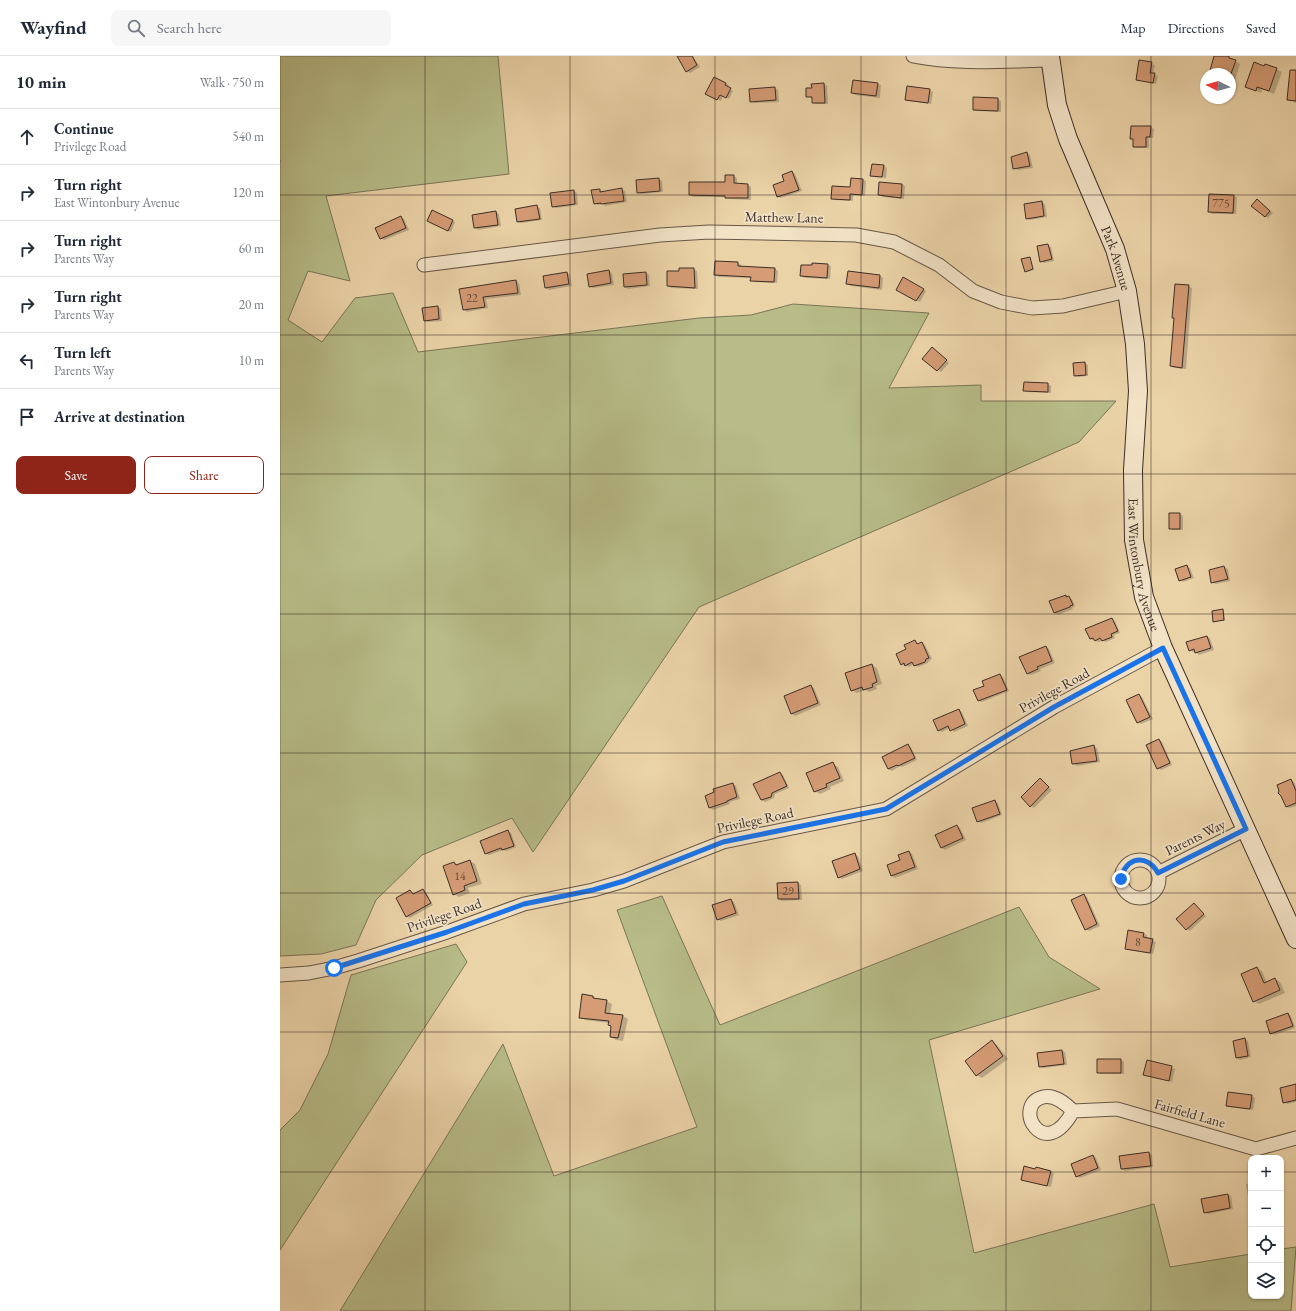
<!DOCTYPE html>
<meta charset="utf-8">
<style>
body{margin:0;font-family:"EB Garamond",serif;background:#f6f6f7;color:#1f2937}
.controls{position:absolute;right:12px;bottom:12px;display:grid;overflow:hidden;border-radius:8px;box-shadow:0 1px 3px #0004}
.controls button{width:36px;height:36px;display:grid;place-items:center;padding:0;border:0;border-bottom:1px solid #e0e1e3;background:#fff;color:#1f2937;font:20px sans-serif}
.compass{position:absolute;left:920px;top:12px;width:36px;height:36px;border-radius:50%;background:#fff;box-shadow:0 1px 3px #0004;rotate:275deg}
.stop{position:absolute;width:12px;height:12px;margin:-9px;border:3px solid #1a73e8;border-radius:50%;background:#fff}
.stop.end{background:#1a73e8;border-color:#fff;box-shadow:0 1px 4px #0008}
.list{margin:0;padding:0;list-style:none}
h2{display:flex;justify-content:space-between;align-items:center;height:52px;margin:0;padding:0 16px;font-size:17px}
h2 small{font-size:13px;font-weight:400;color:#747a83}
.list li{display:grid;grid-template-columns:26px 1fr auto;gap:12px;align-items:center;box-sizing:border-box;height:56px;padding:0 16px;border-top:1px solid #e0e1e3}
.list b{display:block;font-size:15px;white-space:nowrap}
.list p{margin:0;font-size:13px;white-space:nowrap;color:#747a83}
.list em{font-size:13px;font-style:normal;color:#747a83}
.actions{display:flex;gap:8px;padding:12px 16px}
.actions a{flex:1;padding:9px 0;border:1px solid #8f2418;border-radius:8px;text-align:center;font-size:14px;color:#8f2418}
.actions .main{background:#8f2418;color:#fff}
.icon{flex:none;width:22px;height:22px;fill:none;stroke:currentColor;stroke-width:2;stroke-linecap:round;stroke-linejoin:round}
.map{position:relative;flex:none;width:1016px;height:1255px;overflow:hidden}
header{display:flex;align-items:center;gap:24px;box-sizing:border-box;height:56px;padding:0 20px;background:#fff;border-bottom:1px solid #e0e1e3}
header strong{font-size:19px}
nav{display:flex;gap:22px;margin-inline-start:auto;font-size:14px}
.search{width:280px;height:36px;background:#f6f6f7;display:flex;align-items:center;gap:10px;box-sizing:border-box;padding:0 14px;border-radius:8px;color:#747a83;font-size:15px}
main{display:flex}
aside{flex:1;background:#fff}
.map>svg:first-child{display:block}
</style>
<header>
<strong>Wayfind</strong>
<div class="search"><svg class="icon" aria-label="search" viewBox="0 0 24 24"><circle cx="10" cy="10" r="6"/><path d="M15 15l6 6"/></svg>Search here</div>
<nav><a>Map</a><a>Directions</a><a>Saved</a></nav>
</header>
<main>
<aside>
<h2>10 min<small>Walk · 750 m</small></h2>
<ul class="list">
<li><svg class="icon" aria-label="ahead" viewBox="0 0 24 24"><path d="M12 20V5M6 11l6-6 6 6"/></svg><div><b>Continue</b><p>Privilege Road</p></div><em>540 m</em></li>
<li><svg class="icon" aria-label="right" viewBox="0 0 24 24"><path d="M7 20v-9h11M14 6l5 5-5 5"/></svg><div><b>Turn right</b><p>East Wintonbury Avenue</p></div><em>120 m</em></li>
<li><svg class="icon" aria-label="right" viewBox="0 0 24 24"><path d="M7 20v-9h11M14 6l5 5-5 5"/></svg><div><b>Turn right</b><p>Parents Way</p></div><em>60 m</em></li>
<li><svg class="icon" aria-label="right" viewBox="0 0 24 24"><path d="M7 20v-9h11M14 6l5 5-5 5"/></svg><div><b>Turn right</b><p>Parents Way</p></div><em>20 m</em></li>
<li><svg class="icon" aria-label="left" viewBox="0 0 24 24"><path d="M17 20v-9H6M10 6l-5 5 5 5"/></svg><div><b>Turn left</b><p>Parents Way</p></div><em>10 m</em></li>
<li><svg class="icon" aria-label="arrive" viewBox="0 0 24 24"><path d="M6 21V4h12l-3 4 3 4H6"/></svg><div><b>Arrive at destination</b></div></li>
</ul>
<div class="actions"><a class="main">Save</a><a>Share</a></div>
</aside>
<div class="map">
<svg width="1016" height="1255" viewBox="0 0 1016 1255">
<rect width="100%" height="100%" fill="#ebd3a8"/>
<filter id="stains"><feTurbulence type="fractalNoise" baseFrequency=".005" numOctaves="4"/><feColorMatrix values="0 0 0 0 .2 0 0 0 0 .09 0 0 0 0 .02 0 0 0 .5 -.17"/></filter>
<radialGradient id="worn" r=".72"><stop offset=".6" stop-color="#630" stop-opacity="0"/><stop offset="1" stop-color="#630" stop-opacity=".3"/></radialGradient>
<path fill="#b7bc88" stroke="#7a7558" d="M0 0H218L229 118 46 140 70 225 28 215 8 264 42 286 75 242 113 237 138 296 419 262 471 259 513 248 649 257 609 332 701 329V345H836L799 386 419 551 253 796 232 762 142 799 96 844 76 889 41 898 0 900V107L1 105 0 104Z
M382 840 440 969 739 851 769 901 820 933 649 984 694 1197 874 1148 890 1211 971 1198V1240H1001V1193L1016 1191 1011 1255H60L223 988 274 1120 417 1071 337 854Z
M176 888 187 906 0 1194V1074L20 1054 48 998 71 919Z"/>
<path fill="#0003" d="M398 0H413L420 11 410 17 407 15Z
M936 0 955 5 960 8 953 30 950 29V18H930Z
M860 5 875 9 873 18 878 20 876 28 860 25 857 24Z
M985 11 996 13 1002 16 994 38 982 33 981 37 967 31Z
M1016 20V47L1008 43Z
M435 22 449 29 447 32 453 35 449 43 443 40 441 45 427 38Z
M544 28 547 30 548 48H536L533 47V42L527 40 533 33Z
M598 28 601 29 600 42 575 39 572 37Z
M495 32 498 34 499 46 474 47 471 45 470 34Z
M650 34 653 36 651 48 629 45 626 43Z
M718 43 721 45V56L697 55 694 54Z
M870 71 874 73 873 82H869V92H857L854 90V84L851 82Z
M747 97 750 99 753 112 738 114 734 112 739 98Z
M604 110 607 112 606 122 595 121 591 119Z
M512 116 515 118 522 135 501 142 498 141Z
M454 120 457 122V128L468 129 471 131V144L449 143 446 141H413L410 139 446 127Z
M379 123 382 125 383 136 361 138 358 136Z
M583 124 586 125 585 140 573 139V145L555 144 552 142Z
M622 128 625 130 624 143 603 141 599 139Z
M319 134 323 136 342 134 345 135 347 146 325 150 323 148 318 149 314 147Z
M294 135 297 137 298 149 276 152 273 150Z
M953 140 957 141 956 158H932L929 156Z
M761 146 765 148 767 161 750 164 747 162Z
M980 146 993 157 988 162 985 160Z
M257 151 260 152 262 164 241 167 238 166Z
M216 156 219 158 221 170 198 174 195 172Z
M120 161 124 163 129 174 104 184 101 182Z
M172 165 175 166 171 176 151 167Z
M768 189 771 191 774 205 764 207 761 205Z
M750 202 754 214 747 216 745 215Z
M458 207 461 209V211L495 213 498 215 497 227 475 226 472 224V222L439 221 435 219Z
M548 209 551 210 550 223 525 222 521 220Z
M400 213H414L417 215 418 233 391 232 388 230 400 216Z
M329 215 332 217 334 229 313 232 310 230Z
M569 216 600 220 603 222 602 234 571 230 568 228Z
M287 217 290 219 292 230 269 234 266 232Z
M366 217 369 219 370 230 348 233 345 231Z
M624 222 646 235 640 246 617 233Z
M236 225 239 227 241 239 206 243 208 252 187 256 184 254 180 234Z
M908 230 912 232 906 313 894 312 891 310 895 262Z
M158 251 161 253 162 265 148 266 145 264Z
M655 294 669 307 661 316 643 302Z
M805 307 808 309V320L798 321 795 319Z
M768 328 771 330V337L747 336 744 334Z
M900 458 903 460V474H894L890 473Z
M907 510 910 512 914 522 903 526 900 524Z
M944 511 948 513 950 525 936 528 932 526 930 514Z
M786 540 792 543 795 550 792 552 793 553 778 559 775 557Z
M943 554 944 555 945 565H934Z
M832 563 835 565 840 577 834 579 835 582 826 586 822 584 819 586 810 583Z
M927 581 930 582 934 594 919 599 915 595 913 596 910 594 907 587Z
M635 585 639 589 642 587 645 589 652 603 649 605 648 607 638 611 634 608 629 611 626 609 625 610 621 608Z
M766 591 769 593 775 607 760 613 761 615 751 619 747 617Z
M592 609 597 612 602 628 596 630 597 633 589 636 586 634 577 637 571 634Z
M720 619 723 621 729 635 702 646 699 645 705 630Z
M531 630 534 632 541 649 515 660 512 658 505 641Z
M859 639 862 641 873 663 861 668 858 666Z
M679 654 682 656 688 670 674 676 670 672 662 676 658 674Z
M879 684 882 686 892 709 881 714 877 712Z
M628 689 631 691 637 704 622 711 620 710 612 715 608 713Z
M814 690 817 692 820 706 797 710 793 708Z
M553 708 558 711 564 725 550 731 551 733 540 738 535 735Z
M500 717 503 719 509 732 495 738 494 742 485 746 481 744Z
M760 723 772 734 754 752 751 750Z
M1011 724 1014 726 1016 731V750L1010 752 1007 751Z
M453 728 456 730 460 743 449 746 450 748 433 754 430 752 426 740Z
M714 745 718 747 722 759 701 767 698 765Z
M677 770 680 772 686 784 665 794 662 792 656 779Z
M228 775 231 777 236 791 226 795 223 794 209 799 206 798Z
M629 796 632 798 638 813 615 822 612 820 608 810 621 805Z
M574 798 578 800 583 815 562 823 559 821Z
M190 805 195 808 202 828 188 832 190 837 179 841 174 838V807L178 809Z
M518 827 521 829 522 844 502 845 499 843Z
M143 834 146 836 153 849 130 862 127 860 130 835 134 839Z
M804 839 807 841 820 870 809 875 806 873Z
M451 844 454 846 459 859 441 865 438 863Z
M914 848 926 860 910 875 907 873Z
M849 875 864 878 867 879V883L876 886 873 898 849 894 846 892Z
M977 912 982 915 987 927 995 923 1000 926 1005 937 979 948 974 945Z
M313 941 319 944 326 945 332 948 330 958 343 960 348 963 343 985 336 984 331 981 332 970 329 967 305 964 300 961Z
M1008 958 1011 960 1015 972 994 979 991 977Z
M965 983 968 985 971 1001 960 1004 957 1002Z
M712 986 717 989 728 1003 702 1022 697 1019Z
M782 995 785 996 787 1009 763 1012 760 1011 758 998Z
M841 1004 844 1006V1018H821L818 1016Z
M868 1005 895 1013 892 1026 868 1020Z
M1016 1029V1046L1007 1048 1004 1046Z
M949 1037 972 1040 975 1042 973 1054 950 1051 947 1049Z
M869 1097 872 1099 873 1111 845 1115 842 1113Z
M813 1100 816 1102 821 1114 800 1122 797 1120Z
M771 1116 774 1117 771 1131 742 1124Z
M971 1127V1143L968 1141 966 1128Z
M948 1139 951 1140 953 1153 928 1158 925 1156Z"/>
<path fill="#d59c75" stroke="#3c2e27" d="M397 0H412L417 9 406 16Z
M934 0H949V2L956 4 951 18H929Z
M859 4 872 6 870 17H875L873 27 856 24Z
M974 6 984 10 985 8 997 12 989 35 977 31 976 35 965 31Z
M1010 14H1016V45L1007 44Z
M434 21 446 27 445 29 451 32 446 42 440 39 437 44 425 38Z
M573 24 598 27 596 40 571 37Z
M544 27 545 47H532V41H526V32H532L531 28Z
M627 30 650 33 648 47 625 44Z
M495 31 496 44 470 46 469 33Z
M693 41 718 42V55L693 54Z
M851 70H871L870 81H866V91H853V83H850Z
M747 96 750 110 733 113 731 101Z
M592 108 604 109 602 121 590 120Z
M512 115 519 134 497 141 493 129 504 125 502 119Z
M445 119H454V127L468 128V142H445V140L409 139V126H445Z
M379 122 380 135 357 137 356 124Z
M571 122 583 123 582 139 570 138V144L551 143 552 130 570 131Z
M599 126 622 128 621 142 598 139Z
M342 132 344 145 321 148V147L314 148 311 134 320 133V136Z
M294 134 295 148 272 151 270 137Z
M929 138 954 139 953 157 928 156Z
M977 143 990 155 985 161 971 150Z
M762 145 764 160 746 163 744 148Z
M257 149 260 163 237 166 235 153Z
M152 154 173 164 168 175 147 165Z
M216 155 218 169 194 172 192 159Z
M121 160 126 172 100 183 95 172Z
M768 188 772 203 760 206 757 190Z
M750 201 753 213 745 216 741 203Z
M435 205 458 206V210L495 212 494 226 470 225 471 221 434 219Z
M532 207 548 208 547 222 520 220 521 209H532Z
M399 212H414L415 232 387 230V215H399Z
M329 214 331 227 309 231 307 218Z
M568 215 600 219 599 232 566 228Z
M287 216 289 228 265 232 263 220Z
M366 216 367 229 344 231 343 218Z
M623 221 644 233 636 245 616 234Z
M236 224 238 237 203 241 205 251 183 254 179 233Z
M895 228 909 229 902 312 890 310 894 262H892Z
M158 250 159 263 144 265 142 252Z
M652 291 667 304 657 315 642 303Z
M805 306 806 319 794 320 793 307Z
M744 326 768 327V336L743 335Z
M889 457H900V473H889Z
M907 509 911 521 899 525 895 513Z
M944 510 948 523 931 527 929 514Z
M786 539V541L789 540 793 549 790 550V551L774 557 769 545Z
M943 553 944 564 933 566 932 555Z
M832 562 838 575 831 578 832 581 822 585 820 582 815 585 813 582 810 583 805 573Z
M927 580 931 592 915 597 914 593 909 595 906 586Z
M635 584 637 588 642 586 649 602 646 603 645 606 634 610 632 606 625 610 624 607 621 609 616 598 626 593 624 589Z
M766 590 772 605 757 611 758 613 747 618 739 601Z
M592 608 597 626 592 628 593 631 583 634 582 631 571 635 565 617Z
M720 618 727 634 698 645 693 634 704 630 702 625Z
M531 629 538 647 511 658 504 640Z
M859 638 870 661 857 667 846 644Z
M679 653 685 668 670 675 668 670 658 675 653 664Z
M879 683 890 707 877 713 866 689Z
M628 688 635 702 618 710 617 709 608 713 602 701Z
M814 689 817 705 792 708 790 695Z
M553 706 560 722 546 728 547 731 534 736 526 717Z
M500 716 507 730 492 737 491 741 481 744 473 728Z
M760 722 769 731 750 751 741 741Z
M1011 723 1016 735V747L1006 751 1001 740 998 737 999 735 997 729Z
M453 727 457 741 447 745V746L429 752 425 740 434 736 433 733Z
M715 744 720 758 697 766 692 752Z
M677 769 683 782 661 792 655 779Z
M228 774 234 790 222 794 221 792 205 798 200 785Z
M629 795 635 811 611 820 607 809 620 804 618 799Z
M575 797 580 813 558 822 552 805Z
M190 804 197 825 184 830 185 834 173 839 163 810 174 806 176 809Z
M518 826 519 843H498L497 827Z
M143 833 151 847 126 861 116 842 130 834 133 838Z
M804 838 817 868 805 874 791 844Z
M451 843 456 857 437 864 432 849Z
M914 847 924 858 906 874 896 863Z
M848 874 864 877 863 881 873 883 870 897 845 893Z
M977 911 984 927 995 922 1000 934 973 946 961 918Z
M302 938 313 940V942L327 944 325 957 343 959 338 982 330 981 331 970 328 969 329 965 299 962Z
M1008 957 1013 970 990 978 986 965Z
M965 982 968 1000 956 1002 953 985Z
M712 984 723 1000 696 1020 685 1005Z
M782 994 784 1008 759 1011 757 997Z
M817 1003H841V1017H817Z
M867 1004 892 1010 889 1025 863 1019Z
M1016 1028V1044L1003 1047 1000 1032Z
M948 1036 972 1039 970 1053 946 1050Z
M869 1096 871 1110 841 1113 839 1100Z
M813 1099 818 1112 796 1121 791 1108Z
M744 1110 755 1113 756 1111 771 1115 767 1130 741 1124Z
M948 1138 950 1152 924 1157 921 1143Z"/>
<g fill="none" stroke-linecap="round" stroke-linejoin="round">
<g stroke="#685747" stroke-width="15">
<path id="street" d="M633 0C677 9 724 5 770 4
M144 209 380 179 429 176 576 179 614 186 659 209 693 235 721 246 752 252 783 250 847 235
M841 823a19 19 0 1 1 38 0a19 19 0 1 1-38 0Z
M878 817 966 773
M0 919 29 917 54 912 78 905 167 876 244 848 313 834 344 825 443 786 606 753 774 651 883 592
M793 1055C764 1109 731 1049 763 1041 775 1038 786 1048 793 1055L837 1053 976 1093 1016 1082"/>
</g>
<g stroke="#3c2e27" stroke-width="20">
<g id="secondary">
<path id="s1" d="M770 0 777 49 788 83 835 193 847 235 855 288 858 335 853 414 854 484 864 541 883 592 1016 883"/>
</g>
</g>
<use href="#street" stroke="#f2e2c6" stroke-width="13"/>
<use href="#secondary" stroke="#f2e2c6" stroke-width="18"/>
</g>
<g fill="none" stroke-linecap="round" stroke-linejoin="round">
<path stroke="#1a73e8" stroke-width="5" d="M54 912 167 876 244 848 313 834 344 825 443 786 606 753 774 651 883 592 966 773 878 817C867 797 845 801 841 823"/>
</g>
<path fill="none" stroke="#3c2e27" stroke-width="1" stroke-opacity="0.55" d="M145 0V1255M290 0V1255M435 0V1255M581 0V1255M726 0V1255M871 0V1255M0 139H1016M0 279H1016M0 418H1016M0 558H1016M0 697H1016M0 837H1016M0 976H1016M0 1116H971M1001 1116H1016"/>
<g text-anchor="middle" stroke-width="3.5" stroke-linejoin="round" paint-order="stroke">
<g font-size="12" fill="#624a3a">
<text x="941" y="151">775</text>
<text x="192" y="246">22</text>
<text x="180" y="824">14</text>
<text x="508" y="839">29</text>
<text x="858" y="890">8</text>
</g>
<g font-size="14" fill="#3c2e27" stroke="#f2e2c6">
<text transform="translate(504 161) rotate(1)" y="5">Matthew Lane</text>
<text dy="5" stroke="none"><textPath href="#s1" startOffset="214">Park Avenue</textPath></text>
<text dy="5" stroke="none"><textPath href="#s1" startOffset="524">East Wintonbury Avenue</textPath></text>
<text transform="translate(774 634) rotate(-29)" y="5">Privilege Road</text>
<text transform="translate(475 764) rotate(-12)" y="5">Privilege Road</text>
<text transform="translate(915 781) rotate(-26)" y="5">Parents Way</text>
<text transform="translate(164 859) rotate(-19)" y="5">Privilege Road</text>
<text transform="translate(910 1057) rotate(16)" y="5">Fairfield Lane</text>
</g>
</g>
<rect width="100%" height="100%" filter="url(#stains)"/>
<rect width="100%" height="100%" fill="url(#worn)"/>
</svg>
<div class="controls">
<button>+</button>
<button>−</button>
<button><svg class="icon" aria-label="locate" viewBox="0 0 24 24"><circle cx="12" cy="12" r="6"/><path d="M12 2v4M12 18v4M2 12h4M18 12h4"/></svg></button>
<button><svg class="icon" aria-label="layers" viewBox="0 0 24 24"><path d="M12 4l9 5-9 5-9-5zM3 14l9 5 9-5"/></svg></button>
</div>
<svg class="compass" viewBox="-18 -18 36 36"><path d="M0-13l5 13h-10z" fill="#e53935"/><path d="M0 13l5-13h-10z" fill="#747a83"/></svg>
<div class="stop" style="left:54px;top:912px"></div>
<div class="stop end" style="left:841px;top:823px"></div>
</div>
</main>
